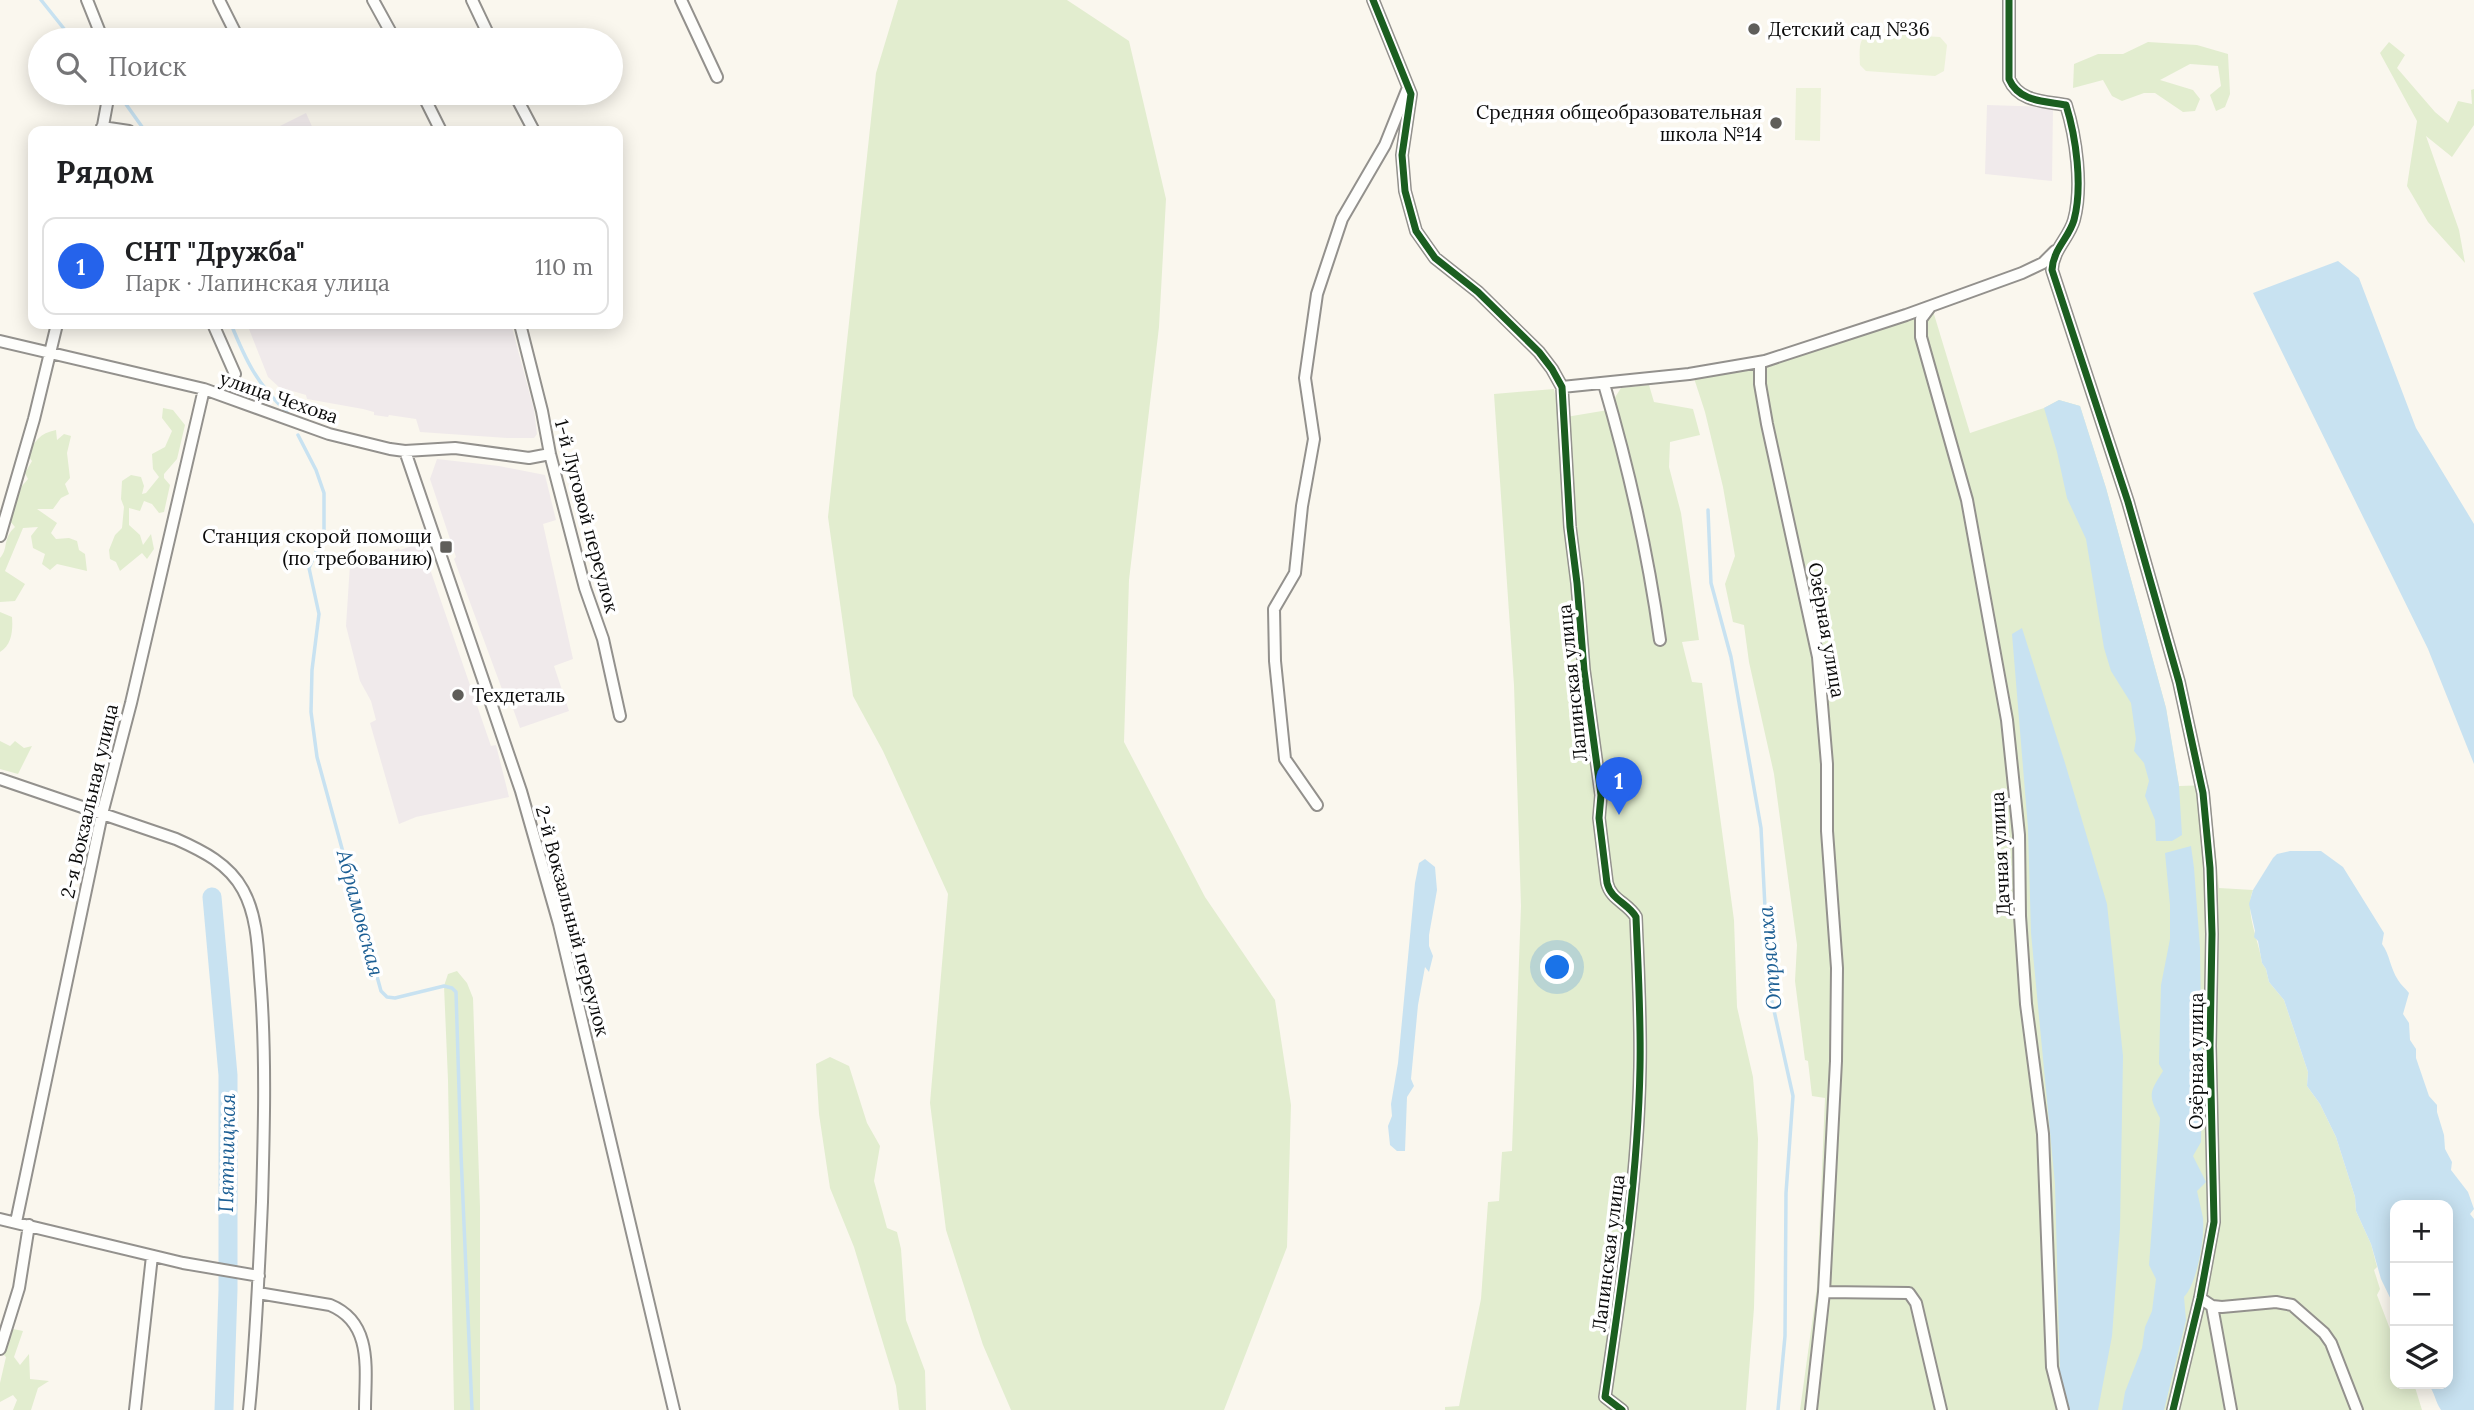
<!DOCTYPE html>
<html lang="ru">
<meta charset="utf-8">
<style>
body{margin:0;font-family:Lora,serif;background:#f2f2f2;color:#202124}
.controls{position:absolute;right:21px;bottom:21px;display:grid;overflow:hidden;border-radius:14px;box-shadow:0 4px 18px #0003}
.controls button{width:63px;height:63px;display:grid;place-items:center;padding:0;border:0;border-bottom:2px solid #e0e0e0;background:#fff;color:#202124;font:35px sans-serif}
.you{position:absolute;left:1558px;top:968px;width:24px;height:24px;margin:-18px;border:5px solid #fff;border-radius:50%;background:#1a73e8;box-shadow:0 0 0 10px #1a73e833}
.badge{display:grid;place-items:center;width:46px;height:46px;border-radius:50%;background:#2563eb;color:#fff;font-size:23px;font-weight:700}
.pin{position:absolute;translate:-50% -58px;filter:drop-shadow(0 2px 4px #0008)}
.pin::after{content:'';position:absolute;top:37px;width:24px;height:21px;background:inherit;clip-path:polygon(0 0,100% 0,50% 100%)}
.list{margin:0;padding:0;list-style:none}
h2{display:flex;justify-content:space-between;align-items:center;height:91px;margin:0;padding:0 28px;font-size:30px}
h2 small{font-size:23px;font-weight:400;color:#757577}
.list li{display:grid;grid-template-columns:46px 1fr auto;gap:21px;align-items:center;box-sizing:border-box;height:98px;margin:0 14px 14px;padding:0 14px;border:2px solid #e0e0e0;border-radius:14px}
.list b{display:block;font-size:26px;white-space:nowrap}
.list p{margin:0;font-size:23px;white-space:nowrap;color:#757577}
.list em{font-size:23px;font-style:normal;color:#757577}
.icon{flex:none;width:38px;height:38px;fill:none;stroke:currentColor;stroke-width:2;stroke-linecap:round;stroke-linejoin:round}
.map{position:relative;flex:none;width:2474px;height:1410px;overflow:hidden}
.search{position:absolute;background:#fff;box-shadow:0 4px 18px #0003;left:28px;top:28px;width:595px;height:77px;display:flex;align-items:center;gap:18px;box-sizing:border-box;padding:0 24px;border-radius:38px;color:#757577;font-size:26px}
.panel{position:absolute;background:#fff;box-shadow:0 4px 18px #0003;left:28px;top:126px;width:595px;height:203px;border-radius:14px}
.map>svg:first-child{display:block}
</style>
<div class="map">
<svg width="2474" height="1410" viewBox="0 0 2474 1410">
<rect width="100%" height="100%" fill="#faf7ee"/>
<path fill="#f0eaeb" d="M1987 105 2053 107 2052 181 1985 174Z
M306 113 314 131 329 127 359 131H270Z
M247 324H511L534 410 537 434 534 438H507L420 432 416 419 389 415 388 417 374 415V412L363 409 307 399 306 395 279 387 268 377Z
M437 459 499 466 545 475 556 520 543 524 573 659 554 666 569 711 520 728 507 692H503L454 559 456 557 430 479Z
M421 543 491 746 496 745 509 797 416 817 399 824 370 723 376 720 371 701 360 681 346 626 350 564 371 558 372 560 394 552V550L399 548 400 550Z"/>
<path fill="#e2edcf" d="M898 0H1067L1129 41 1166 199 1159 327 1129 580 1124 742 1205 897 1275 1000 1291 1105 1287 1247 1224 1410H1011L983 1345 946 1230 930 1103 948 894 883 751 853 696 828 517 876 73Z
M2148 42 2197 45 2228 54 2230 94 2225 107 2216 111 2210 95 2221 86 2218 66 2190 64 2160 80 2193 90 2200 99 2195 111 2183 112 2155 93H2144L2122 101 2112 96 2103 80 2073 88 2074 64 2098 54H2123Z
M2389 42 2405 55 2397 68 2435 112 2448 123 2458 101 2472 104 2471 90 2474 89V125L2452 157 2426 136 2459 230 2465 263 2428 222 2407 186 2417 121 2380 53Z
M1930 301 1970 433 2044 408 2059 400 2080 406 2106 488 2166 708 2179 786 2209 785 2219 888 2253 890C2244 913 2259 940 2262 963L2266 969 2269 982 2284 1000 2308 1072 2307 1086 2320 1104 2336 1137 2355 1197 2356 1211 2371 1244 2377 1267 2374 1270 2380 1289 2377 1295 2393 1337 2395 1338V1384H2414L2422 1410H1800L1817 1287 1825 1098 1812 1096 1808 1061 1805 1060 1795 981 1797 945 1774 774 1749 662 1744 625 1733 622 1725 584 1735 556 1723 487 1705 412 1691 369 1756 359Z
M1649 385 1654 402 1693 409 1700 435 1670 442 1669 467 1681 513 1699 640 1682 642 1692 682 1702 683 1734 920 1737 1007 1753 1077 1758 1139 1754 1308 1746 1410H1445V1407L1459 1406 1481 1299 1488 1202 1499 1201 1502 1152 1512 1151 1521 906 1514 685 1494 394 1554 389 1560 418 1614 409 1612 402 1621 388Z
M163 408 173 410 185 425 177 459 164 474V478L170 485 164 512 159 513 152 504 144 501 140 511 129 508V525L140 535 143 545 151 534 154 549 147 559 142 553 120 571 116 562 110 559 109 550 115 535 122 528 124 507 121 499 122 481 131 475 141 477 144 486 142 494 146 493 159 477 153 469 152 454 165 447 172 431 162 418Z
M56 430 57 440 64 434 71 436 67 453 70 478 65 484 69 494 61 498 53 509H37L57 523 51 533 56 539 69 538 77 541 79 550 85 554 87 571 57 564 50 570 42 564 45 554 33 548 31 536 38 527 23 528 5 571 25 584 15 601 0 602V558C9 548 2 539 15 527L9 520 22 486 28 479 25 473 32 461 28 456C33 442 40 433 56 430Z
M0 612 12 617C13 630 12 645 0 652Z
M0 741 10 746 15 741 24 748 32 746 18 774 0 769Z
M457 971 467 983 473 998 480 1207V1410H454L448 1080 444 986 448 974Z
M830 1057 849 1066 867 1123 880 1146 874 1181 887 1228 897 1232 901 1249 906 1320 925 1371 926 1410H899L896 1386 854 1247 830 1188 819 1114 816 1064Z
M13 1329 23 1331 14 1357 20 1365 29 1354 30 1379 49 1381 38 1388 31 1410H13L17 1400 13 1395 0 1402V1383L6 1357 0 1351Z"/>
<path fill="#ecf2d9" d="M1870 33 1940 37 1947 45 1944 71 1935 76 1866 71 1860 65C1860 52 1857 38 1870 33Z
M1796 88H1821L1820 141 1795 140Z"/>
<path fill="#c8e2f1" d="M2338 261 2359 278 2416 428 2474 524V764L2428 649 2253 293Z
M2059 400 2080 406 2106 488 2166 708 2179 786 2182 835 2172 841H2156L2155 820 2145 796 2149 781 2144 763 2134 751 2136 739 2131 703 2111 671 2104 648 2086 539 2067 498 2057 452 2044 408Z
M2022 628 2065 763 2107 904 2123 1056 2120 1228 2112 1336 2098 1410H2070L2060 1375 2055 1184 2031 933 2028 828 2012 634Z
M2191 846 2194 868 2200 948 2202 1078 2201 1142 2193 1156 2206 1182 2197 1191C2199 1200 2201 1209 2203 1218 2205 1237 2197 1284 2184 1297L2186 1320 2164 1410H2122L2125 1392 2142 1348 2145 1327 2152 1311 2156 1279 2149 1265 2160 1118C2148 1095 2149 1093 2163 1071L2159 1064 2161 985 2170 939V905L2165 853Z
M2290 851H2321L2343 867 2384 933 2382 944C2390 955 2390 968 2398 980 2401 985 2405 988 2409 993L2403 1014 2409 1023 2410 1040 2416 1049V1058L2429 1096 2437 1105V1112L2444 1135 2445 1149 2452 1162 2451 1170 2468 1192 2474 1209 2470 1214 2474 1219V1410H2441C2435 1401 2435 1393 2428 1384H2448V1205H2395V1308L2381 1279 2371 1244 2356 1211 2355 1197 2336 1137 2320 1104 2307 1086 2308 1072 2284 1000 2269 982 2266 969 2262 963 2258 941 2254 937 2255 931 2249 904 2253 890 2273 858 2277 854Z
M1425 859 1435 867 1437 890 1429 935V946L1433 956 1429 972 1425 967 1418 1005 1411 1079 1414 1086 1407 1097 1405 1151H1397L1390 1145 1388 1126 1392 1116 1391 1104 1398 1063 1415 883 1419 863Z"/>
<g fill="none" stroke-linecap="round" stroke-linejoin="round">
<path stroke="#c8e2f1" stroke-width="3.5" d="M41 0 73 40
M118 93 145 131
M231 324C246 361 257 384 287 412
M298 435 316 470 324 493V534L309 568 319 614 312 670 311 712 317 757 381 991 387 997 395 998 444 986 452 988 456 992 461 1154 472 1410
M1708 510 1711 583 1731 657 1761 828 1769 988 1793 1096 1786 1193 1785 1336 1778 1410"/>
<path stroke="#c8e2f1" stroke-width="19" d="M212 897 228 1075V1290L224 1410"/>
<g stroke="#93918d" stroke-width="14">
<path id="minor" d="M87 0 103 40
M219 0 239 40
M373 0 395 40
M472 0 491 40
M681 0 717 77
M1373 0 1411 94 1402 155 1405 191 1416 231 1435 258 1478 292 1539 352 1552 369 1562 387 1570 527 1577 583 1584 670 1601 795 1599 818 1607 883C1611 900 1628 903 1636 917 1638 967 1641 1017 1640 1067 1638 1178 1621 1288 1605 1397L1622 1410
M2009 0V79C2019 102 2044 101 2066 105 2076 137 2083 186 2074 220 2069 238 2053 249 2052 270L2128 502 2179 682 2203 793 2210 868 2212 934 2210 1046 2214 1222 2200 1298 2173 1410
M422 93 441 131
M514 93 534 131
M102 127 129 131
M102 131 109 93
M1930 307 1921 319V337L1967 500 2007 720 2019 835 2020 916 2026 1004 2043 1134 2052 1367 2063 1410
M213 324 235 374
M520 324 542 411 550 454 585 588 603 639 620 716
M0 341 204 389 329 434 390 449 405 451 455 448 529 458 550 454
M1760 362V384L1767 424 1818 657 1827 764V831L1837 968 1836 1061 1824 1292 1811 1410
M1604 384C1629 469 1648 553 1660 640
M1562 387 1689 374 1765 361 1906 315 2022 273 2043 263 2055 251
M405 451 521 791 559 924 674 1410
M0 536 34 419 57 324
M0 779 176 839C203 851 229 864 243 890 259 919 258 957 261 989 266 1060 264 1131 262 1202 259 1272 256 1341 249 1410
M1317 805 1285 759 1275 661 1274 609 1295 573 1302 506 1314 439 1305 378 1317 294 1342 219 1385 145 1407 90
M0 1219 183 1263 259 1276
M16 1222 102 814 131 703 204 389
M1824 1292 1909 1293 1916 1303 1941 1410
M258 1293 330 1305C374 1323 365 1371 365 1410
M2200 1298 2212 1306 2222 1307 2276 1302 2292 1305 2324 1333 2331 1343 2357 1410
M2212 1306 2231 1410
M0 1349 19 1288 29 1225
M135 1410 152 1256"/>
</g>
<use href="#minor" stroke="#fefefc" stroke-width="10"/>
<g stroke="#fff" stroke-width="11">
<path id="cycleway" d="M1373 0 1411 94 1402 155 1405 191 1416 231 1435 258 1478 292 1539 352 1552 369 1562 387 1570 527 1577 583 1584 670 1601 795 1599 818 1607 883C1611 900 1628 903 1636 917 1638 967 1641 1017 1640 1067 1638 1178 1621 1288 1605 1397L1622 1410
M2009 0V79C2019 102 2044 101 2066 105 2076 137 2083 186 2074 220 2069 238 2053 249 2052 270L2128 502 2179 682 2203 793 2210 868 2212 934 2210 1046 2214 1222 2200 1298 2173 1410"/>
</g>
<use href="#cycleway" stroke="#1b5e20" stroke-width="7"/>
</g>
<g fill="#5f5e5a" stroke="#fff" stroke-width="2.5">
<circle cx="1754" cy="29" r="7"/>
<circle cx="1776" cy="123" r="7"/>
<rect x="439" y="540" width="14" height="14" rx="3.5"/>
<circle cx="458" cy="695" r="7"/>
</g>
<g text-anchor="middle" stroke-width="7" stroke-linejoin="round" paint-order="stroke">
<g font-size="19" fill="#0b0b0b" stroke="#fff" text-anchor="start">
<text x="1768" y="36">Детский сад №36</text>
<text x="1762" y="119" text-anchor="end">Средняя общеобразовательная<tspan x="1762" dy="22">школа №14</tspan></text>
<text x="432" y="543" text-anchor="end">Станция скорой помощи<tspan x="432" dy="22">(по требованию)</tspan></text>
<text x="472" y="702">Техдеталь</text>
</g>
<g font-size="19" fill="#0b0b0b" stroke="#fff">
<text transform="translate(279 397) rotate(19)" y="7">улица Чехова</text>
<text transform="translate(587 516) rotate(75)" y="7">1-й Луговой переулок</text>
<text transform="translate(1827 630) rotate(80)" y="7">Озёрная улица</text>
<text transform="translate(1572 683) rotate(-96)" y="7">Лапинская улица</text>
<text transform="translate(89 801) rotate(-77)" y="7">2-я Вокзальная улица</text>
<text transform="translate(2000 854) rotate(-93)" y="7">Дачная улица</text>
<text transform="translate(573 921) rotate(75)" y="7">2-й Вокзальный переулок</text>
<text transform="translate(2196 1061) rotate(-90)" y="7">Озёрная улица</text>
<text transform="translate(1608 1253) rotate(-83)" y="7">Лапинская улица</text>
</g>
<g font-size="21" font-style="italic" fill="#1d5f94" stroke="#fff">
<text transform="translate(360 913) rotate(75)" y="7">Абрамовская</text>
<text transform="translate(1770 958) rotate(-95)" y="7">Отрясиха</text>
<text transform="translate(227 1153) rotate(-89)" y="7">Пятницкая</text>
</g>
</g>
</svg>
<div class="controls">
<button>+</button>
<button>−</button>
<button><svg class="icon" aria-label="layers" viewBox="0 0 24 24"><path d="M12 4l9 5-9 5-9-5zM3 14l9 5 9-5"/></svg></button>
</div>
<div class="you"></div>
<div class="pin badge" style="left:1619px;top:815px">1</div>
<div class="search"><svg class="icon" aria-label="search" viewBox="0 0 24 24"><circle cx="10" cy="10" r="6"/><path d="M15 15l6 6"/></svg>Поиск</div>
<section class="panel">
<h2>Рядом<small></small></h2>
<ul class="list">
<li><span class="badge">1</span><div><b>СНТ &quot;Дружба&quot;</b><p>Парк · Лапинская улица</p></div><em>110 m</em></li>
</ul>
</section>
</div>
